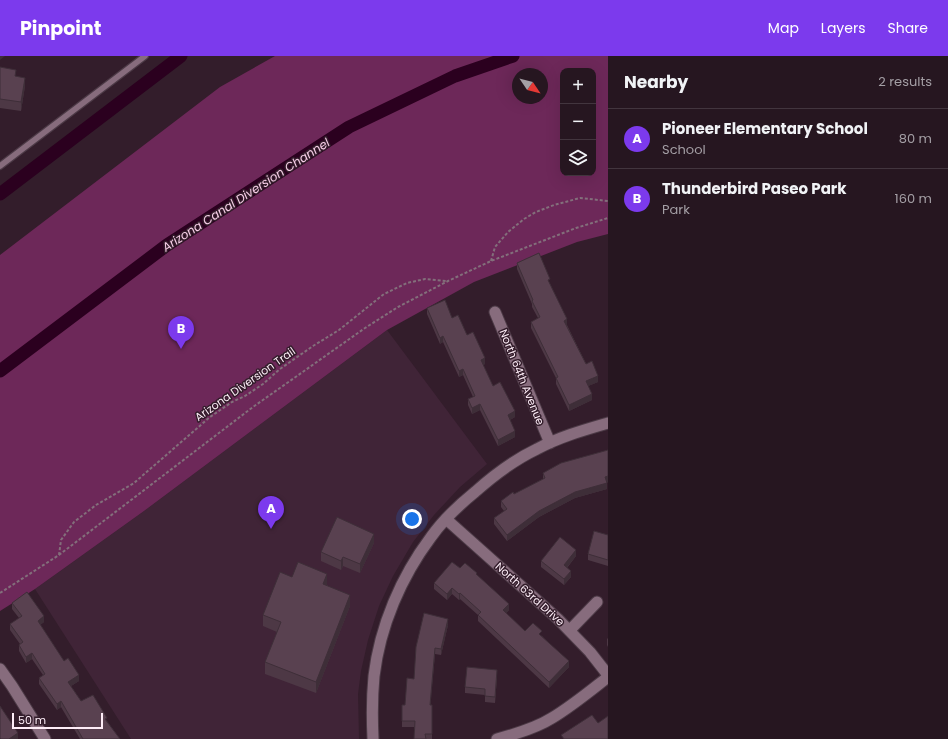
<!DOCTYPE html>
<meta charset="utf-8">
<style>
body{margin:0;font-family:Poppins,sans-serif;background:#2e1f29;color:#f1f3f6}
.controls{position:absolute;right:12px;top:12px;display:grid;overflow:hidden;border-radius:8px;box-shadow:0 4px 16px #0002}
.controls button{width:36px;height:36px;display:grid;place-items:center;padding:0;border:0;border-bottom:1px solid #42353e;background:#261620;color:#f1f3f6;font:20px sans-serif}
.compass{position:absolute;left:512px;top:12px;width:36px;height:36px;border-radius:50%;background:#261620;box-shadow:0 4px 16px #0002;rotate:125deg}
.scale{position:absolute;left:12px;bottom:10px;width:91px;box-sizing:border-box;padding-left:4px;border:2px solid #fdedf7;border-top:0;font-size:11px;line-height:14px;white-space:nowrap;color:#fdedf7;-webkit-text-stroke:3px #331d2b;paint-order:stroke}
.you{position:absolute;left:412px;top:463px;width:14px;height:14px;margin:-10px;border:3px solid #fff;border-radius:50%;background:#1a73e8;box-shadow:0 0 0 6px #1a73e833}
.badge{display:grid;place-items:center;width:26px;height:26px;border-radius:50%;background:#7c3aed;color:#fff;font-size:13px;font-weight:700}
.pin{position:absolute;translate:-50% -33px;filter:drop-shadow(0 1px 2px #0008)}
.pin::after{content:'';position:absolute;top:21px;width:14px;height:12px;background:inherit;clip-path:polygon(0 0,100% 0,50% 100%)}
.list{margin:0;padding:0;list-style:none}
h2{display:flex;justify-content:space-between;align-items:center;height:52px;margin:0;padding:0 16px;font-size:17px}
h2 small{font-size:13px;font-weight:400;color:#a49fa5}
.list li{display:grid;grid-template-columns:26px 1fr auto;gap:12px;align-items:center;box-sizing:border-box;height:60px;padding:0 16px;border-top:1px solid #42353e}
.list b{display:block;font-size:15px;white-space:nowrap}
.list p{margin:0;font-size:13px;white-space:nowrap;color:#a49fa5}
.list em{font-size:13px;font-style:normal;color:#a49fa5}
.icon{flex:none;width:22px;height:22px;fill:none;stroke:currentColor;stroke-width:2;stroke-linecap:round;stroke-linejoin:round}
.map{position:relative;flex:none;width:608px;height:683px;overflow:hidden}
header{display:flex;align-items:center;gap:24px;box-sizing:border-box;height:56px;padding:0 20px;background:#7c3aed;color:#fff}
header strong{font-size:19px}
nav{display:flex;gap:22px;margin-inline-start:auto;font-size:14px}
main{display:flex}
aside{flex:1;background:#261620}
.map>svg:first-child{display:block}
</style>
<header>
<strong>Pinpoint</strong>
<nav><a>Map</a><a>Layers</a><a>Share</a></nav>
</header>
<main>
<div class="map">
<svg width="608" height="683" viewBox="0 0 608 683">
<rect width="100%" height="100%" fill="#331d2b"/>
<path fill="#402437" d="M387 274 487 408 460 431 434 459 413 486 393 520 379 550 368 584 361 615 358 638 359 683H131L35 533 144 455Z"/>
<path fill="#6d2859" fill-rule="evenodd" d="M275 0H608V178L577 186 474 226 387 274 144 455 35 533 0 555V199L220 31ZM563 15H593V117H563ZM518 18H542V42H518Z"/>
<g fill="none" stroke-linecap="round" stroke-linejoin="round">
<path stroke="#2b001f" stroke-width="13" d="M0 138 181 0
M0 315 167 189 349 71 455 20 513 0"/>
<g stroke="#4c3a46" stroke-width="8">
<path id="lane" d="M0 110 145 0"/>
</g>
<g stroke="#4c3a46" stroke-width="13">
<path id="street" d="M495 256 550 387
M446 463 558 563 590 596 608 619
M570 574 597 546
M0 613 12 630 45 683
M373 683C372 662 372 641 374 620 380 570 401 521 431 481 443 464 459 449 475 436 494 419 514 404 537 393 559 381 584 374 608 367
M497 683C516 678 536 672 552 662 572 650 590 635 608 621"/>
</g>
<path stroke="#836f7b" stroke-width="2" stroke-dasharray="3 2" stroke-linecap="butt" d="M491 205 495 191 508 176 524 163 536 156 554 149 580 142 608 145
M59 499 61 484 74 466 96 449 134 427 210 361 232 346 245 340 263 328 280 313 313 290 339 274 384 238 407 227 425 223 446 225
M0 537 59 499 253 351 365 272 398 251 448 225 491 205 576 172 608 162"/>
<use href="#lane" stroke="#876c7d" stroke-width="5.5"/>
<use href="#street" stroke="#876c7d" stroke-width="11"/>
</g>
<path fill="#4d3845" d="M0 11 25 30 21 55 0 52Z
M517 207 550 228 567 269 586 308 598 326 588 330 592 344 569 355 556 328V322L531 272V266L538 262 532 251V248L517 213Z
M427 252 452 262 467 279 485 308 483 309 493 330 515 361 510 364 515 381 498 390 480 354 472 358 468 349V343L473 341 463 319 459 321 443 286 440 288 427 258Z
M608 394V426L606 427 607 433 575 442 539 461 507 485 494 468V462L504 455 501 451V445L543 423V417Z
M608 479V510L588 504V498Z
M374 487 360 517 343 510 341 514 321 505V496Z
M576 500 567 512 571 521 564 529 541 511V505Z
M460 512 477 519 509 554 506 557 525 575 542 580 569 611 549 632 478 565V559L460 543 459 544 452 538 447 544 434 533V527Z
M292 521 327 529 350 550 316 637 265 618V606L277 576 263 570V559Z
M12 547 44 566 40 569 64 605 79 625 71 630 81 645 107 665 120 683H80L61 651 57 654 39 628V622L43 619 32 603 26 607 19 595V589L20 588 10 574V568L19 562 12 553Z
M448 569 441 599 435 598 430 649H432V683H414V671H402V649H405L414 623Z
M608 582V591L607 589V583Z
M497 620 495 647 485 646V639L465 637V631Z"/>
<path fill="#3e2e38" d="M0 0H5L0 4Z
M25 22V30L21 55V46Z
M567 263V269L564 271V265Z
M443 280V286L440 288V282Z
M485 302V308L481 310V304Z
M463 313V319L459 321V315Z
M598 320V326L586 331V325Z
M592 338V344L569 355V349Z
M480 348V354L472 358V352Z
M515 355V361L508 365V359Z
M515 375V381L498 390V384Z
M608 420V426L605 427V421Z
M607 427V433L575 442 539 461 507 485V479L539 455 575 436Z
M374 478V487L360 517V508Z
M576 494V500L564 515V509Z
M343 501V510L341 514V505Z
M571 515V521L564 529V523Z
M327 518V529L323 539V528Z
M452 532V538L447 544V538Z
M460 537V543L459 544V538Z
M350 539V550L316 637V626Z
M509 548V554L503 560V554Z
M44 560V566L38 571V565Z
M448 563V569L441 599V593Z
M435 592V598L430 655V649Z
M32 597V603L26 607V601Z
M569 605V611L549 632V626Z
M497 614V620L495 647V641Z
M79 619V625L68 632V626Z
M61 645V651L57 654V648Z
M18 677V683H9Z"/>
<path fill="#594150" stroke="#3e2e38" d="M0 11 16 14 15 20 25 22 21 46 0 43Z
M539 197 550 223 548 224 567 263 564 265 586 308 592 305 598 320 586 325 592 338 569 349 556 322 558 321 531 266 540 261 532 245 533 244 517 207Z
M445 244 452 262 458 259 467 279 473 276 485 302 481 304 493 330 500 326 515 355 508 359 515 375 498 384 480 348 472 352 468 343 475 340 463 313 459 315 443 280 440 282 427 252Z
M608 394V420L605 421 607 427 575 436 539 455 507 479 494 462 507 453 501 445 513 436 514 438 545 422 543 417 561 407Z
M337 461 374 478 360 508 343 501 341 505 321 496Z
M594 475 608 479V504L588 498Z
M560 481 576 494 564 509 571 515 564 523 541 505Z
M298 506 327 518 323 528 350 539 316 626 265 606 281 566 263 559 280 516 292 521Z
M452 506 460 512 465 507 477 517 476 518 509 548 503 554 525 575 533 567 542 575 539 578 569 605 549 626 478 559 481 556 460 537 459 538 452 532 447 538 434 527Z
M27 536 44 560 38 565 64 605 68 602 79 619 68 626 81 645 93 639 107 662 105 663 120 683H83L61 645 57 648 39 622 45 618 32 597 26 601 19 589 23 586 10 568 22 560 12 547Z
M424 557 448 563 441 593 435 592 430 649H432V678H425L426 683H414L415 665H402V649H405L407 622 414 623 416 591Z
M467 611 497 614 495 641 485 640V633L465 631Z
M0 650 18 677 9 683H1L0 682Z
M592 659 598 667 608 660V683H564L561 679Z"/>
<g text-anchor="middle" stroke-width="3" stroke-linejoin="round" paint-order="stroke">
<g font-size="11" fill="#fdedf7" stroke="#331d2b">
<text transform="translate(522 321) rotate(68)" y="4">North 64th Avenue</text>
<text transform="translate(245 328) rotate(-35)" y="4">Arizona Diversion Trail</text>
<text transform="translate(530 538) rotate(42)" y="4">North 63rd Drive</text>
</g>
<g font-size="12" font-style="italic" fill="#f9cfe9" stroke="#331d2b">
<text transform="translate(246 139) rotate(-33)" y="4">Arizona Canal Diversion Channel</text>
</g>
</g>
</svg>
<div class="controls">
<button>+</button>
<button>−</button>
<button><svg class="icon" aria-label="layers" viewBox="0 0 24 24"><path d="M12 4l9 5-9 5-9-5zM3 14l9 5 9-5"/></svg></button>
</div>
<svg class="compass" viewBox="-18 -18 36 36"><path d="M0-13l5 13h-10z" fill="#e53935"/><path d="M0 13l5-13h-10z" fill="#a49fa5"/></svg>
<div class="scale">50 m</div>
<div class="you"></div>
<div class="pin badge" style="left:271px;top:473px">A</div>
<div class="pin badge" style="left:181px;top:293px">B</div>
</div>
<aside>
<h2>Nearby<small>2 results</small></h2>
<ul class="list">
<li><span class="badge">A</span><div><b>Pioneer Elementary School</b><p>School</p></div><em>80 m</em></li>
<li><span class="badge">B</span><div><b>Thunderbird Paseo Park</b><p>Park</p></div><em>160 m</em></li>
</ul>
</aside>
</main>
